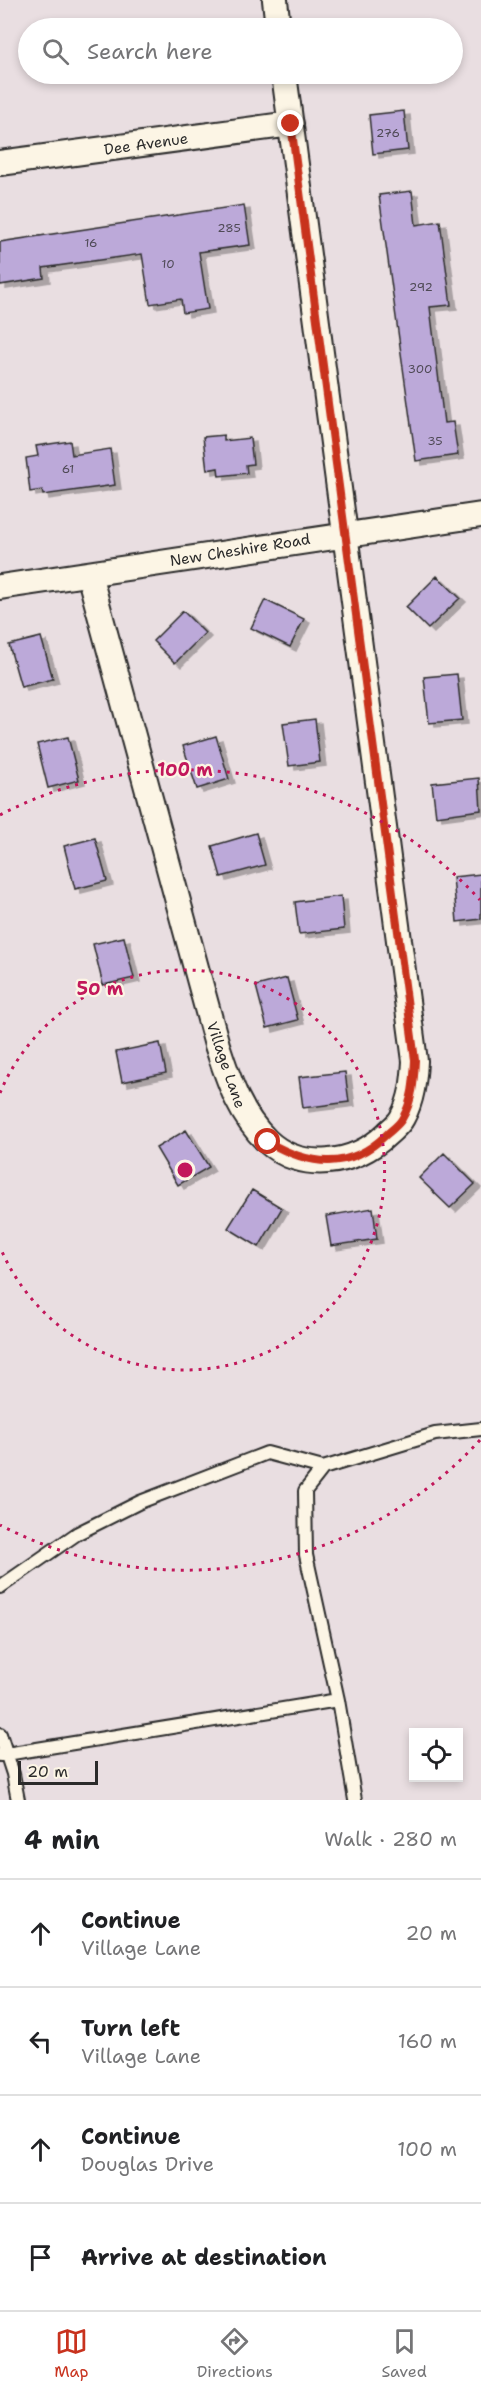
<!DOCTYPE html>
<meta charset="utf-8">
<style>
body{margin:0;font-family:"Shantell Sans",sans-serif;background:#f6f6f6;color:#202124}
.controls{position:absolute;right:18px;bottom:18px;display:grid;overflow:hidden;border-radius:0px;box-shadow:0 3px 9px #0003}
.controls button{width:54px;height:54px;display:grid;place-items:center;padding:0;border:0;border-bottom:2px solid #e0e0e0;background:#fff;color:#202124;font:30px sans-serif}
.scale{position:absolute;left:18px;bottom:15px;width:80px;box-sizing:border-box;padding-left:6px;border:3px solid #2b2b2b;border-top:0;font-size:16px;line-height:21px;white-space:nowrap;color:#2b2b2b;-webkit-text-stroke:4px #fcf5e5;paint-order:stroke}
.stop{position:absolute;width:18px;height:18px;margin:-14px;border:4px solid #c8321e;border-radius:50%;background:#fff}
.stop.end{background:#c8321e;border-color:#fff;box-shadow:0 2px 6px #0008}
.list{margin:0;padding:0;list-style:none}
h2{display:flex;justify-content:space-between;align-items:center;height:78px;margin:0;padding:0 24px;font-size:26px}
h2 small{font-size:20px;font-weight:400;color:#757577}
.list li{display:grid;grid-template-columns:39px 1fr auto;gap:18px;align-items:center;box-sizing:border-box;height:108px;padding:0 24px;border-top:2px solid #e0e0e0}
.list b{display:block;font-size:22px;white-space:nowrap}
.list p{margin:0;font-size:20px;white-space:nowrap;color:#757577}
.list em{font-size:20px;font-style:normal;color:#757577}
.icon{flex:none;width:33px;height:33px;fill:none;stroke:currentColor;stroke-width:2;stroke-linecap:round;stroke-linejoin:round}
.map{position:relative;flex:none;width:481px;height:1800px;overflow:hidden}
.search{position:absolute;background:#fff;box-shadow:0 3px 9px #0003;left:18px;right:18px;top:18px;height:66px;display:flex;align-items:center;gap:15px;box-sizing:border-box;padding:0 21px;border-radius:33px;color:#757577;font-size:22px}
.sheet{height:510px;background:#fff}
nav{display:flex;justify-content:space-around;align-items:center;box-sizing:border-box;height:84px;border-top:2px solid #e0e0e0;background:#fff;font-size:16px;color:#757577}
nav a{display:grid;justify-items:center;gap:3px}
nav .on{color:#c8321e}
.map>svg:first-child{display:block}
</style>
<div class="map">
<svg width="481" height="1800" viewBox="0 0 481 1800">
<defs>
<filter id="shadow"><feDropShadow dx="6" dy="4" stdDeviation="0" flood-color="#0004"/></filter>
</defs>
<rect width="100%" height="100%" fill="#e9dee1"/>
<filter id="ink" filterUnits="userSpaceOnUse"><feTurbulence type="fractalNoise" baseFrequency=".0167" numOctaves="2"/><feDisplacementMap in="SourceGraphic" scale="12" xChannelSelector="R" yChannelSelector="G"/><feConvolveMatrix kernelMatrix="1 2 1 2 8 2 1 2 1" color-interpolation-filters="sRGB"/></filter>
<g filter="url(#ink)">
<path fill="#bca9d9" stroke="#2b2b2b" stroke-width="1.5" filter="url(#shadow)" d="M404 111 408 150 373 154 369 115Z
M412 191 416 225 440 221 451 305 430 307 444 423 453 422 458 455 416 461 379 195Z
M244 205 250 245 199 252 208 309 183 313 181 299 150 304 142 254 43 268 44 278 0 285V242Z
M224 435V441L250 438 253 464 246 465 247 473 219 476 218 468 207 470 203 437Z
M70 441 72 455 110 449 115 485 43 495 42 490 30 492 26 458 38 456 36 446Z
M437 576 460 598 428 629 406 607Z
M265 600 304 619 290 647 251 628Z
M183 611 205 633 175 663 153 641Z
M41 637 53 679 21 687 9 645Z
M457 674 462 720 429 723 424 677Z
M315 719 320 762 289 766 283 723Z
M216 736 229 779 197 789 183 746Z
M68 737 79 780 48 788 37 744Z
M479 778 481 810 436 816 432 783Z
M256 833 265 865 221 877 212 846Z
M95 838 107 881 75 889 64 846Z
M481 874V919L457 922 453 877Z
M341 896 344 929 299 934 295 902Z
M124 937 134 978 103 985 93 944Z
M287 978 298 1020 267 1028 256 986Z
M160 1043 166 1073 122 1082 116 1052Z
M345 1072 349 1102 303 1108 299 1077Z
M186 1130 209 1167 178 1185 156 1148Z
M444 1153 475 1184 450 1208 419 1178Z
M252 1190 282 1208 259 1247 228 1228Z
M373 1208 377 1239 331 1246 326 1216Z"/>
<g fill="none" stroke-linecap="round" stroke-linejoin="round">
<g stroke="#2b2b2b" stroke-width="16">
<path id="lane" d="M0 1587 78 1533 140 1502 267 1453 323 1468
M0 1734 13 1774 18 1800
M0 1755 338 1700
M355 1800 338 1700 306 1555 305 1491 323 1468 435 1434 481 1429"/>
</g>
<g stroke="#2b2b2b" stroke-width="28">
<path id="street" d="M275 0 278 28
M0 163 291 124
M89 574 217 1045C229 1081 239 1114 267 1141 301 1173 355 1165 387 1134 392 1129 399 1124 402 1118 412 1100 414 1080 415 1061L284 74
M0 587 481 515"/>
</g>
<use href="#lane" stroke="#fcf5e5" stroke-width="12"/>
<use href="#street" stroke="#fcf5e5" stroke-width="24"/>
</g>
</g>
<g fill="none" stroke-linecap="round" stroke-linejoin="round" filter="url(#ink)">
<path stroke="#c8321e" stroke-width="8" d="M268 1142C310 1166 349 1171 386 1135 391 1130 399 1125 402 1119 413 1101 414 1080 415 1060L291 124"/>
</g>
<g fill="none" stroke="#c2185b" stroke-width="3" stroke-dasharray="3 6">
<path d="M0 1093A200 200 0 1 1 0 1247"/>
<path d="M480 1440A400 400 0 0 1 0 1525M0 815A400 400 0 0 1 480 900"/>
</g>
<g text-anchor="middle" stroke-width="4.5" stroke-linejoin="round" paint-order="stroke">
<g font-size="12" fill="#4f4a56">
<text x="388" y="137">276</text>
<text x="229" y="232">285</text>
<text x="91" y="247">16</text>
<text x="168" y="268">10</text>
<text x="421" y="291">292</text>
<text x="420" y="373">300</text>
<text x="435" y="445">35</text>
<text x="68" y="473">61</text>
</g>
<g font-size="15" fill="#2b2b2b" stroke="#fcf5e5">
<text transform="translate(146 144) rotate(-8)" y="5">Dee Avenue</text>
<text transform="translate(240 550) rotate(-9)" y="5">New Cheshire Road</text>
<text transform="translate(226 1065) rotate(71)" y="5">Village Lane</text>
</g>
</g>
<circle cx="185" cy="1170" r="9" fill="#c2185b" stroke="#fcf5e5" stroke-width="3"/>
<g font-size="18" text-anchor="middle" font-weight="bold" fill="#c2185b" stroke="#fcf5e5" stroke-width="4.5" stroke-linejoin="round" paint-order="stroke">
<text x="185" y="776">100 m</text>
<text x="100" y="995">50 m</text>
</g>
</svg>
<div class="controls">
<button><svg class="icon" aria-label="locate" viewBox="0 0 24 24"><circle cx="12" cy="12" r="6"/><path d="M12 2v4M12 18v4M2 12h4M18 12h4"/></svg></button>
</div>
<div class="scale">20 m</div>
<div class="stop" style="left:268px;top:1142px"></div>
<div class="stop end" style="left:291px;top:124px"></div>
<div class="search"><svg class="icon" aria-label="search" viewBox="0 0 24 24"><circle cx="10" cy="10" r="6"/><path d="M15 15l6 6"/></svg>Search here</div>
</div>
<section class="sheet">
<h2>4 min<small>Walk · 280 m</small></h2>
<ul class="list">
<li><svg class="icon" aria-label="ahead" viewBox="0 0 24 24"><path d="M12 20V5M6 11l6-6 6 6"/></svg><div><b>Continue</b><p>Village Lane</p></div><em>20 m</em></li>
<li><svg class="icon" aria-label="left" viewBox="0 0 24 24"><path d="M17 20v-9H6M10 6l-5 5 5 5"/></svg><div><b>Turn left</b><p>Village Lane</p></div><em>160 m</em></li>
<li><svg class="icon" aria-label="ahead" viewBox="0 0 24 24"><path d="M12 20V5M6 11l6-6 6 6"/></svg><div><b>Continue</b><p>Douglas Drive</p></div><em>100 m</em></li>
<li><svg class="icon" aria-label="arrive" viewBox="0 0 24 24"><path d="M6 21V4h12l-3 4 3 4H6"/></svg><div><b>Arrive at destination</b></div></li>
</ul>
</section>
<nav>
<a class="on"><svg class="icon" aria-label="map" viewBox="0 0 24 24"><path d="M3 6l6-2 6 2 6-2v14l-6 2-6-2-6 2zM9 4v14M15 6v14"/></svg>Map</a>
<a><svg class="icon" aria-label="directions" viewBox="0 0 24 24"><path d="M12 3l9 9-9 9-9-9zM9 14v-3h6M13 9l2 2-2 2"/></svg>Directions</a>
<a><svg class="icon" aria-label="saved" viewBox="0 0 24 24"><path d="M7 4h10v16l-5-4-5 4z"/></svg>Saved</a>
</nav>
